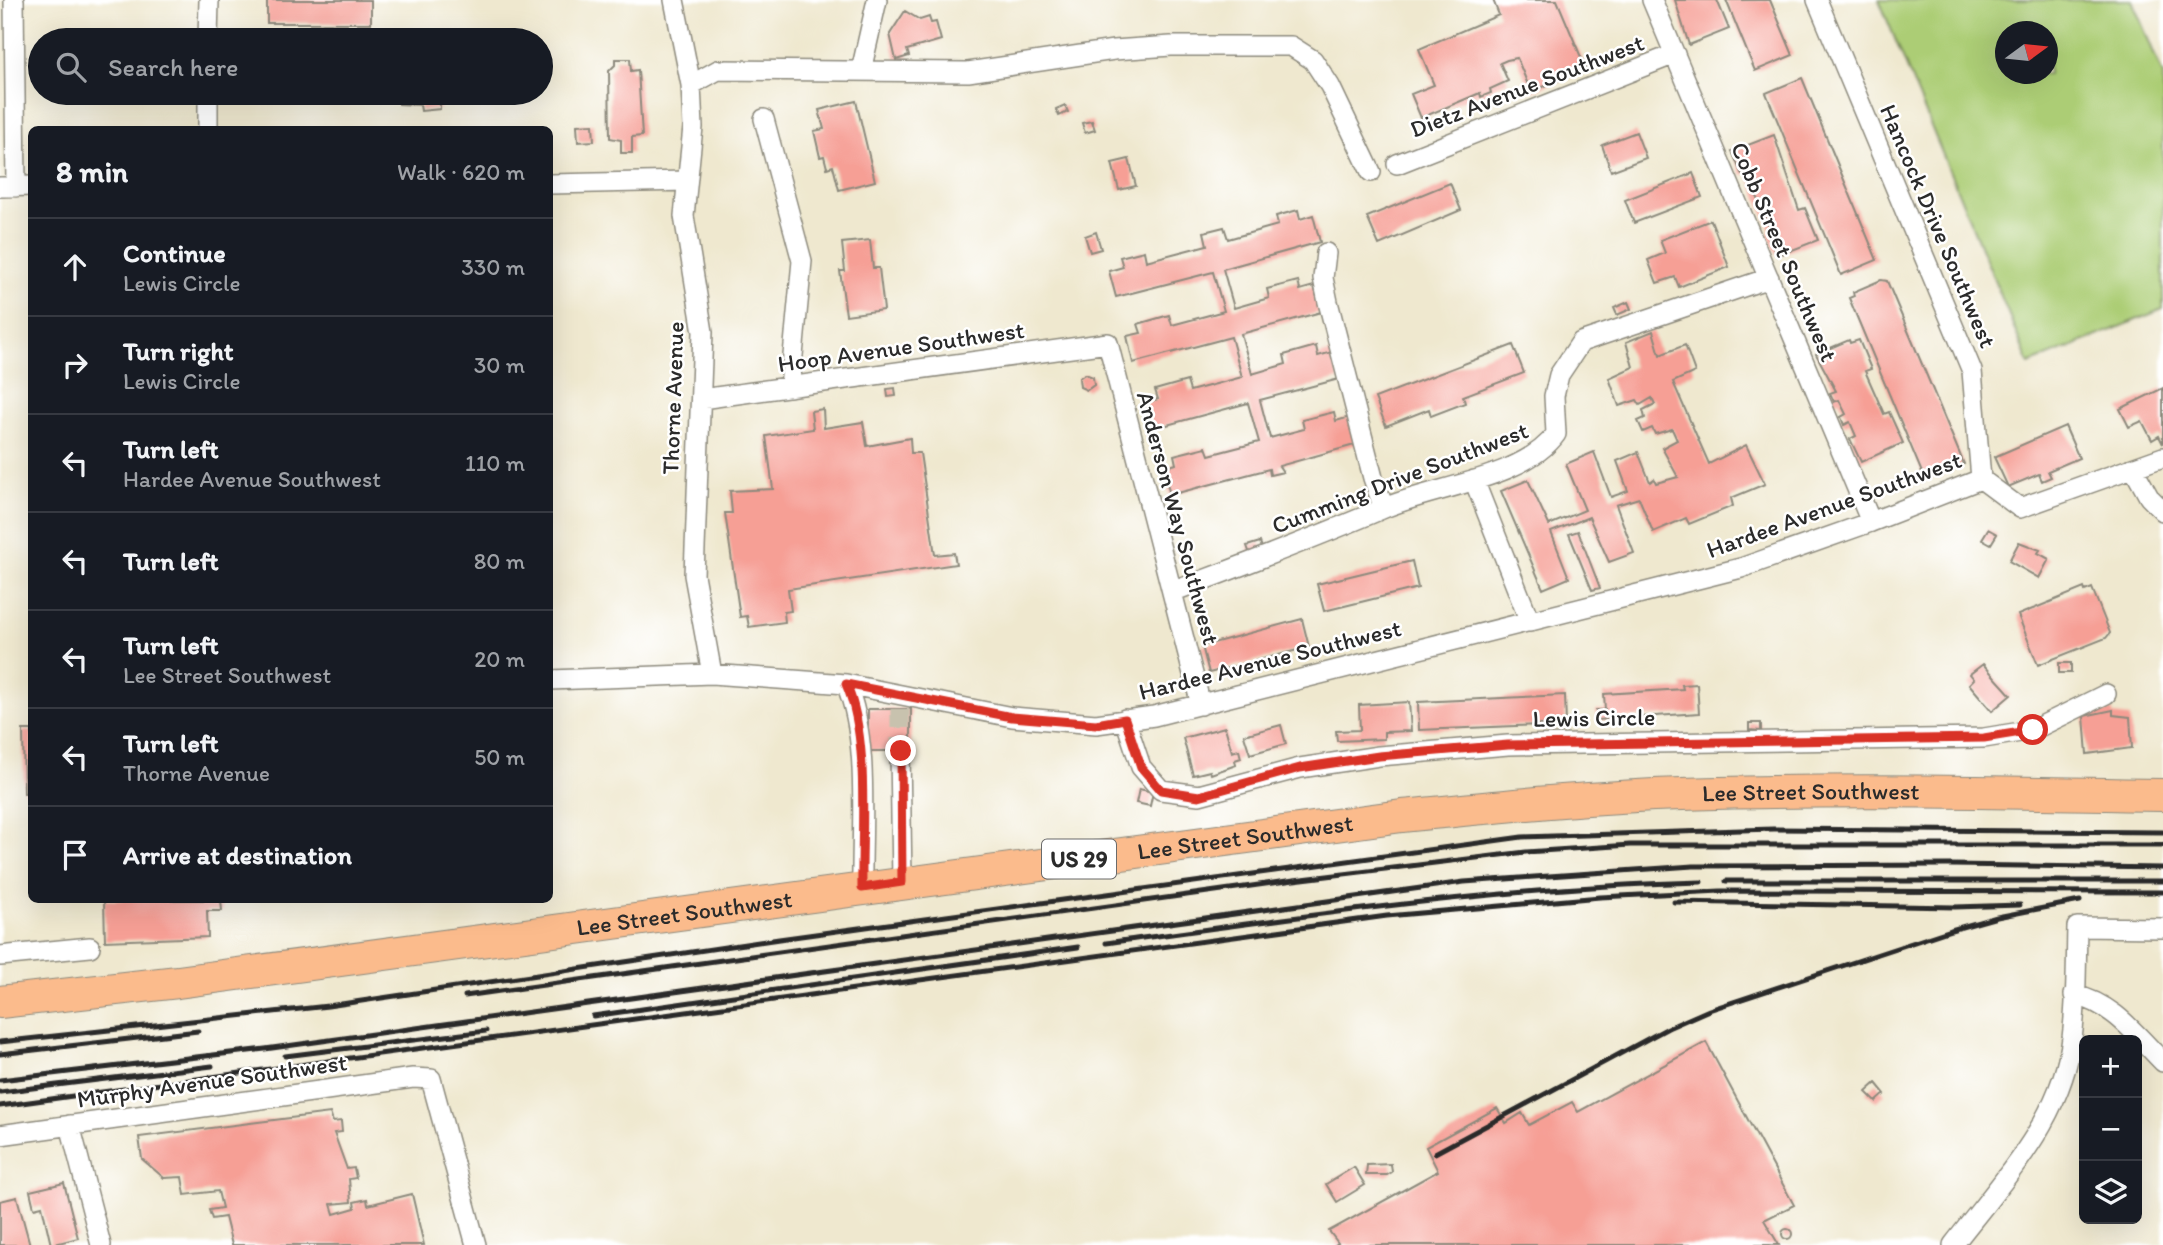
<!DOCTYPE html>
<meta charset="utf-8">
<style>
body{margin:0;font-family:Itim,sans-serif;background:#242831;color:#f1f3f6}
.controls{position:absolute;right:21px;bottom:21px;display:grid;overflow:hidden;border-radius:10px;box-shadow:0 7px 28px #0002}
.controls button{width:63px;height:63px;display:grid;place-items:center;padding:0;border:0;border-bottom:2px solid #363941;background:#171b24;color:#f1f3f6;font:35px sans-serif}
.compass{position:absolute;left:1995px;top:21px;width:63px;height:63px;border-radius:50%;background:#171b24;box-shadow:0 7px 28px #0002;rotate:75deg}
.stop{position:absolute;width:21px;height:21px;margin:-16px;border:5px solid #d93025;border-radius:50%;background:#fff}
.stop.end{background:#d93025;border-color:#fff;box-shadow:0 2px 7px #0008}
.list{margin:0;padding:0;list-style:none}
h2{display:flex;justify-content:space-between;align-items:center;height:91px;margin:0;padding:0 28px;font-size:30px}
h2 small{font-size:23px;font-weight:400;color:#9ea1a6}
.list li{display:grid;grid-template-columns:46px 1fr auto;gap:21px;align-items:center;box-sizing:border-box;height:98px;padding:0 28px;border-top:2px solid #363941}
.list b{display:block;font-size:26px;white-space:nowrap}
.list p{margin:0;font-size:23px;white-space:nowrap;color:#9ea1a6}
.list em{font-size:23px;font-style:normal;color:#9ea1a6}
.icon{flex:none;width:38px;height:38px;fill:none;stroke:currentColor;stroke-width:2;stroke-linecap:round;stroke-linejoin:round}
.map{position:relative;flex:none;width:2163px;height:1245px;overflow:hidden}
.search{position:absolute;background:#171b24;box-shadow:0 7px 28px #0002;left:28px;top:28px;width:525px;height:77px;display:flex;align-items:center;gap:18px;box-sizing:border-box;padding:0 24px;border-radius:38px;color:#9ea1a6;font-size:26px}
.panel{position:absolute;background:#171b24;box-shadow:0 7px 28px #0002;left:28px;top:126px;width:525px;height:777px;border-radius:10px}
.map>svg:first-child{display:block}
</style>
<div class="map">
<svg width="2163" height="1245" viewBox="0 0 2163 1245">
<rect width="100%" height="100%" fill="#fff"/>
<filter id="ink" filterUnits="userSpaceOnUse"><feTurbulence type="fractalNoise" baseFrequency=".0143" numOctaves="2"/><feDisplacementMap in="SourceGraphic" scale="14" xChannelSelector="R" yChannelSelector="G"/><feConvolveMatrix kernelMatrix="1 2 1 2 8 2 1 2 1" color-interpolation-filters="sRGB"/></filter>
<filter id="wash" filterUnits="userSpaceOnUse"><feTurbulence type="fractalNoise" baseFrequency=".00686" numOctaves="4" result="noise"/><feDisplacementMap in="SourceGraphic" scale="28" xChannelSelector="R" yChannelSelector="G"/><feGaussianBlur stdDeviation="1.57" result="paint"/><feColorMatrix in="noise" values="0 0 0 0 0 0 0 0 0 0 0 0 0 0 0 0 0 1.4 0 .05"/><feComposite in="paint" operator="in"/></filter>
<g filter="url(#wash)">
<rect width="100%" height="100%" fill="#efe8cf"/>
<path fill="#accd75" stroke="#6c7c50" stroke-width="2" fill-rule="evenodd" d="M1879 0H2132L2163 75V309L2029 364ZM2006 32H2048V74H2006Z"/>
<g id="blocks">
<path fill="#f69f95" d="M267 0H371V23H267Z
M1493 0H1557L1586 69 1531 92 1517 58 1507 60 1500 63 1508 81 1490 89 1491 93 1481 97 1480 93 1421 118 1411 94 1434 85 1419 49 1499 15Z
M1675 0H1717L1729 29 1689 45Z
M1726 0H1770L1793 55 1755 71Z
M905 11 920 20 929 17 931 23 936 22 941 40 907 50 909 56 896 60 890 34Z
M615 59H630L631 71 638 70 642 136 632 137V153H621V140L610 138 609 71 615 65Z
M1802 78 1877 260 1841 275 1766 93Z
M399 93H440V109L421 111 420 105 399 104Z
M856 101 875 181 839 190 833 166 827 168 824 156 820 157 814 131 824 129 819 110Z
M1065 105 1068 112 1059 116 1056 109Z
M1092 121 1095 130 1085 133 1082 123Z
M593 124 594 141 578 142 577 125Z
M1636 132 1646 158 1611 171 1602 145Z
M1774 135 1799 210 1805 208 1818 240 1777 256 1767 233 1771 232 1748 173 1742 175 1732 151Z
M1129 159 1136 186 1119 190 1112 163Z
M1693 173 1702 197 1634 223 1625 200Z
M1450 183 1461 210 1379 245 1367 217Z
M1298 210 1300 219 1313 215 1320 242 1223 269 1234 308 1269 298 1267 289 1298 281 1300 290 1314 286 1321 312 1241 334 1252 374 1286 364 1284 355 1316 346 1318 356 1332 352 1339 379 1260 400 1270 438 1304 429 1302 420 1334 412 1336 421 1350 417 1358 444 1279 466 1283 472 1270 475 1269 469 1170 495 1163 468 1176 464 1174 455 1206 447 1209 455 1259 442 1248 403 1152 429 1145 403 1158 399 1155 390 1187 381 1190 391 1242 377 1231 337 1133 363 1127 336 1141 333 1138 324 1169 315 1172 325 1224 311 1213 272 1116 297 1109 271 1123 267 1120 257 1144 251 1146 261 1207 245 1204 232 1224 227 1228 239 1278 225 1276 216Z
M1711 220 1729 267 1679 287 1675 277 1657 283 1648 260 1665 253 1660 240Z
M1096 232 1101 249 1090 252 1085 236Z
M870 240 873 268H879L884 310 846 315 840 271H845L842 243Z
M1881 280 1887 281 1964 464 1925 480 1849 298 1854 296 1853 292Z
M1628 302 1631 309 1617 315 1614 308Z
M1653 331 1660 355 1685 345 1695 372 1673 382 1709 464 1746 445 1765 484 1731 498 1733 506 1689 524 1686 518 1653 532 1639 498 1616 505 1634 553 1609 562 1589 517 1551 532 1569 578 1543 589 1501 491 1528 480 1549 525 1585 510 1566 464 1594 452 1611 497 1628 491 1617 461 1638 452 1650 482 1654 479 1656 483 1678 477 1662 448 1677 440 1672 429 1655 434 1652 428 1643 432 1638 421 1645 418 1643 410 1655 404 1652 398 1640 405 1637 400 1619 406 1609 378 1633 367 1626 342Z
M1849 340 1850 343 1859 340 1871 369 1865 371 1884 414 1889 412 1903 443 1861 462 1850 439 1856 436 1850 422 1844 425 1841 417 1846 414 1839 400 1834 402 1830 393 1836 391 1816 354Z
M1513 345 1524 373 1463 396 1465 403 1431 416 1429 409 1386 426 1375 398Z
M1085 374 1093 377 1094 385 1087 390 1080 387 1079 378Z
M895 388 896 396 888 397 887 389Z
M2163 388V444L2159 436 2152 440 2142 421 2129 427 2120 409Z
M823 409 824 428 863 422 867 446 910 438 911 453H920L935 555 954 553 956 564 788 589 791 611 784 612 785 622 749 627 747 616 740 617 725 513H732L730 491 773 489 766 436 813 429 811 411Z
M2065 426 2079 458 2048 471 2051 477 2042 481 2039 474 2008 487 1994 457Z
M1988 529 1997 534 1991 544 1982 539Z
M1578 531 1600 588 1592 590 1569 534Z
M1260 542 1263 551 1250 554 1247 546Z
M2019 542 2040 550 2038 553 2049 559 2039 578 2009 561Z
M1412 561 1418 588 1324 611 1317 584Z
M2084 588 2085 591 2092 588 2110 633 2106 638 2038 665 2018 615Z
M1302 619 1309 647 1209 673 1202 646Z
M2059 663H2071V673H2059Z
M1983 664 2011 695 1992 711 1969 684 1974 679 1970 674Z
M1697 684 1699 713 1597 720 1596 710H1605L1604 694 1683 689 1682 685Z
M1565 695 1566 724 1419 730 1418 702Z
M1409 702 1411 731 1384 732V739L1337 741 1336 731 1360 730 1359 705Z
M868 709H911V751H868Z
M2113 710V715L2130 717 2132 748 2087 754 2084 716Z
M1749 723H1761V731L1749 730Z
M1281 725 1286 744 1250 754 1244 735Z
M1225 727 1232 752 1239 750 1241 758 1235 760 1236 765 1211 774 1210 771 1193 775 1183 738Z
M23 730H32V793H24Z
M1139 789 1153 792 1150 806 1136 803Z
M104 900H221L222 911H207L208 937 105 941Z
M1706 1042 1794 1205 1764 1220 1779 1245H1335L1338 1243 1329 1231 1438 1171 1426 1147 1497 1108 1506 1123 1522 1113 1529 1125 1572 1102 1578 1112Z
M1876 1083 1885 1094 1876 1102 1866 1092Z
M330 1113 333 1122 341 1121 342 1132 334 1133 347 1169 354 1168 356 1178 349 1179 351 1202 331 1204 334 1214 355 1208 354 1202 367 1199 368 1205 412 1194 424 1245H232L225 1217 212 1219 209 1210 222 1208 218 1191 185 1195 182 1177 164 1178 142 1159 139 1137Z
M1391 1164 1392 1172 1387 1175H1366L1367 1165Z
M1354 1167 1365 1185 1337 1202 1326 1184Z
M64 1183 78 1238 51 1245 42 1206 34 1208 30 1191Z
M17 1197 30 1245H0V1201Z
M1782 1234a5 5 0 1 1 10 0a5 5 0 1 1-10 0Z"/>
</g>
</g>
<g filter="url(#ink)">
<use href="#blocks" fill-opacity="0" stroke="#8d8a7d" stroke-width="2"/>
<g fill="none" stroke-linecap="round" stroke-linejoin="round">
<path stroke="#c8c2ae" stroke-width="19" stroke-dasharray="19 10" stroke-linecap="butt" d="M900 709V751"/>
<g stroke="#8d8a7d" stroke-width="22">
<path id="street" d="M14 0 16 187
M674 0 691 85 693 127 684 216 703 332 694 575 712 674
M1652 0 1871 522
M1817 0 1972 371 1981 479
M208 40 209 0
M861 71 877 0
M691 85 718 70 968 72 1114 50 1171 46H1291L1313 60 1330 86 1371 172
M764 119 802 261 790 387
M208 130V93
M1397 164 1675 54
M550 184 687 181
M0 187 32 186
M1326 253 1323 278 1328 302 1373 478 1384 508
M701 399 1108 343 1201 705
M2133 468 2149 497 2163 511
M1981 479 2020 508 2163 457
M1474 480 1530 622
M1172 592C1243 565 1313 539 1382 509 1431 487 1524 479 1556 434L1554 396 1559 375 1581 342 1769 278
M550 680 712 674 846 684 1012 717 1096 724 1154 716 1741 568 1871 522 1981 479
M846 684C870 739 861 827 862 888
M1125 719 1141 767 1161 790 1199 795 1300 768 1379 756 1508 745 1984 738 2033 730 2106 694
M900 751 902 882
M0 956 90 947
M2074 995C2113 1003 2136 1035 2163 1062
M70 1125 101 1245
M0 1135 413 1078 431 1079 476 1245
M1953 1245C2000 1184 2058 1124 2071 1045 2077 1007 2076 966 2077 927L2163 928"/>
</g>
<g stroke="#8d8a7d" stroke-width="34">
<g id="primary">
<path id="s1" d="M0 1002 178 982 1402 816C1495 807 1588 797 1682 794 1842 789 2003 792 2163 795"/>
</g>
</g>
<use href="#street" stroke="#fff" stroke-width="19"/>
<use href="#primary" stroke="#fbbb8c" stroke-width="32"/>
<path stroke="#2b2b2b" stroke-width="5" d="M1726 881H2163
M1674 902 1955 907 2020 905
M1106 943C1304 916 1501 887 1701 882
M465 996 1294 880 1526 852 1630 845H2163
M593 1016 1078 947
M0 1042 328 1006 779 939 1522 837 1773 829 2163 832
M0 1054 198 1031
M285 1056 486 1031
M0 1080 265 1049 1464 882 1693 866 1950 865 2163 868
M0 1092 212 1066
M0 1106 1387 916 1600 897 1721 891 2163 892
M1435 1153 1668 1028 1709 1010 1951 930 1997 917 2080 901"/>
</g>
</g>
<g fill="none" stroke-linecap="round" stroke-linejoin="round" filter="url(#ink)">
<path stroke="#d93025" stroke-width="9" d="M901 751 902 882 862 888C861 827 870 738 846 684L1012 717 1096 724 1125 719 1141 767 1161 790 1199 796 1300 768 1379 756 1508 745 1984 738 2033 730"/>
</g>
<g text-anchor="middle" stroke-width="5" stroke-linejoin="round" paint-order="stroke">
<rect fill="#fff" stroke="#6b6b6b" stroke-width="2" x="1042" y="839.5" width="74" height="39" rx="5"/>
<g font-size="23" font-weight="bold" fill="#2b2b2b">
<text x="1079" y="867">US 29</text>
</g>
<g font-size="24" fill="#2b2b2b" stroke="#fff">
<text transform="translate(1527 86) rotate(-21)" y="8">Dietz Avenue Southwest</text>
<text transform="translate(1938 226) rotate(67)" y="8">Hancock Drive Southwest</text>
<text transform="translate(1784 252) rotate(67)" y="8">Cobb Street Southwest</text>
<text transform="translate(901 347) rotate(-8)" y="8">Hoop Avenue Southwest</text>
<text transform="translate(673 398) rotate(-88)" y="8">Thorne Avenue</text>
<text transform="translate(1400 478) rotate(-21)" y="8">Cumming Drive Southwest</text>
<text transform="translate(1834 505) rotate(-20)" y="8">Hardee Avenue Southwest</text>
<text transform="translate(1178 518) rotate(75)" y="8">Anderson Way Southwest</text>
<text transform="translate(1270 660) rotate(-14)" y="8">Hardee Avenue Southwest</text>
<text transform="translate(1594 718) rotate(-1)" y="8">Lewis Circle</text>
<text dy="8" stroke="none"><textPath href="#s1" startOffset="1824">Lee Street Southwest</textPath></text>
<text dy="8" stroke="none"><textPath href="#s1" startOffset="1256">Lee Street Southwest</textPath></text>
<text dy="8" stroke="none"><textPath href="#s1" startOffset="690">Lee Street Southwest</textPath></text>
<text transform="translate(212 1081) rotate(-8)" y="8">Murphy Avenue Southwest</text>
</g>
</g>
</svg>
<div class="controls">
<button>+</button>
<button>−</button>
<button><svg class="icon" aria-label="layers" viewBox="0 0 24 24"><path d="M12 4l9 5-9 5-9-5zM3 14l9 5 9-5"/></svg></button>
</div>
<svg class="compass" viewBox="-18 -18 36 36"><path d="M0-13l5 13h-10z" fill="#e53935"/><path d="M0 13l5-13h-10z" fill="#9ea1a6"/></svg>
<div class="stop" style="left:2033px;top:730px"></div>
<div class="stop end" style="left:901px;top:751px"></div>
<div class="search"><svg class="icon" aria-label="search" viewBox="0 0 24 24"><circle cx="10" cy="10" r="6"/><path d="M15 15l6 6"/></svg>Search here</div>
<section class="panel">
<h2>8 min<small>Walk · 620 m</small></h2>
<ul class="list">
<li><svg class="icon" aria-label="ahead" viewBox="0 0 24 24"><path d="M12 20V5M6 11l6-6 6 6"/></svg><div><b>Continue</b><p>Lewis Circle</p></div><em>330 m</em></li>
<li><svg class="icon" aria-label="right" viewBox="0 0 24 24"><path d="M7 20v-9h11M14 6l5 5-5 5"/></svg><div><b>Turn right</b><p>Lewis Circle</p></div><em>30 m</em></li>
<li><svg class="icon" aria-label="left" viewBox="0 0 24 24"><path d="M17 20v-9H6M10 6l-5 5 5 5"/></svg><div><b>Turn left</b><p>Hardee Avenue Southwest</p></div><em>110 m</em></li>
<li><svg class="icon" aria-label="left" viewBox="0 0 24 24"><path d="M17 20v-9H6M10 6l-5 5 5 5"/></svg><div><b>Turn left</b></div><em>80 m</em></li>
<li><svg class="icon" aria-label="left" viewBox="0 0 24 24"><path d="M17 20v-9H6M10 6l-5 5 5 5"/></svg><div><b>Turn left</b><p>Lee Street Southwest</p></div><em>20 m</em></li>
<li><svg class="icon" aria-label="left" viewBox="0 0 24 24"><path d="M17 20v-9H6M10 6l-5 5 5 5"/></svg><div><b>Turn left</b><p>Thorne Avenue</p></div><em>50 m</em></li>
<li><svg class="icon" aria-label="arrive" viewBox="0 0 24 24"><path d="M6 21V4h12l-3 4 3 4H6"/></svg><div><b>Arrive at destination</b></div></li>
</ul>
</section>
</div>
